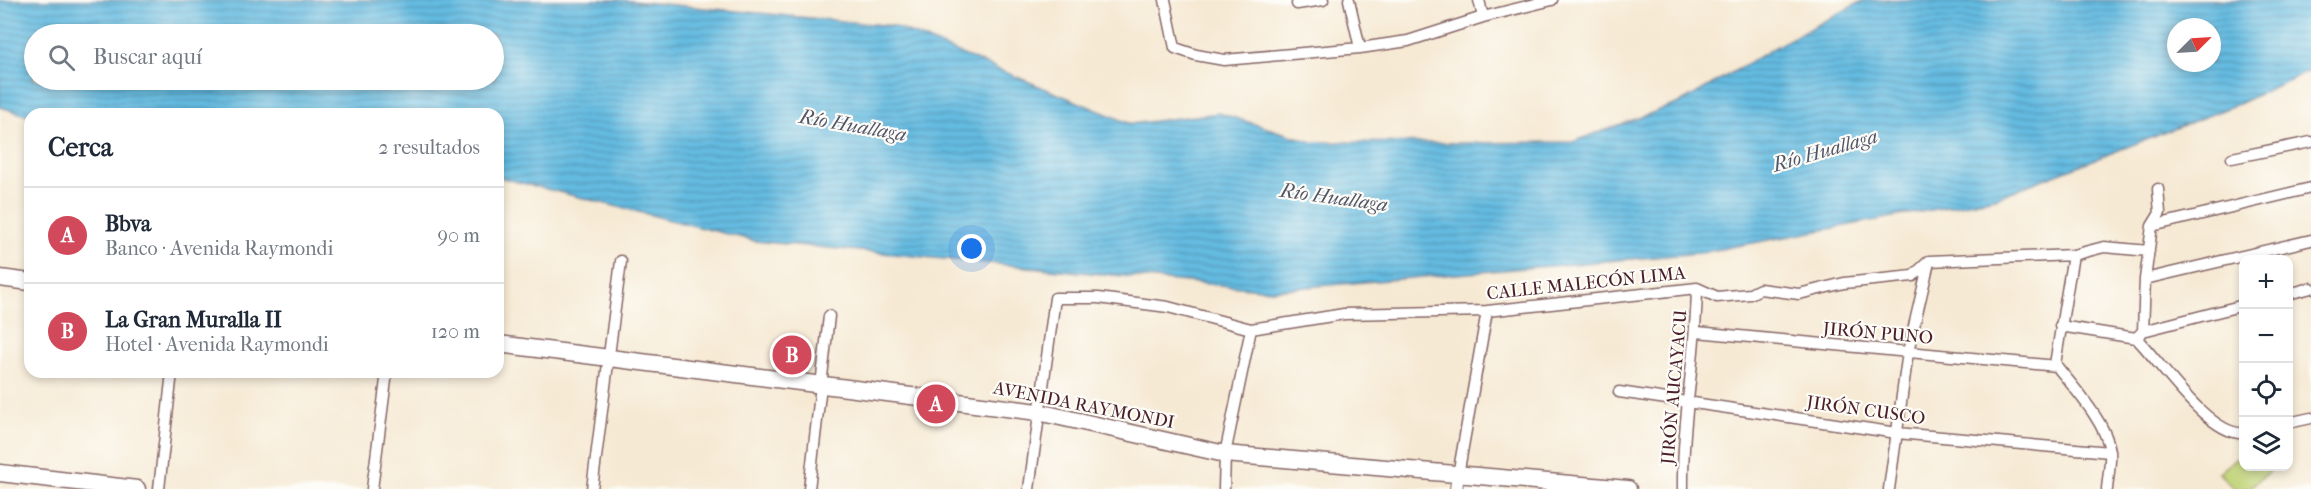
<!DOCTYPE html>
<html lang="es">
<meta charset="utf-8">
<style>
body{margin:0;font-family:"IM FELL French Canon",serif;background:#f6f6f7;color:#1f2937}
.controls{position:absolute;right:18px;bottom:18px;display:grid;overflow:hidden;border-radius:12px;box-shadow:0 3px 9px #0003}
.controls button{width:54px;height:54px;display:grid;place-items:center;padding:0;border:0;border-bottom:2px solid #e0e1e3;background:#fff;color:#1f2937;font:30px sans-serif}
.compass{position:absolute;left:2167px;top:18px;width:54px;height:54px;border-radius:50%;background:#fff;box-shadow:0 3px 9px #0003;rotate:66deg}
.you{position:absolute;left:972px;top:249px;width:21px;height:21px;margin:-15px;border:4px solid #fff;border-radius:50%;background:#1a73e8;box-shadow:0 0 0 9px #1a73e833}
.badge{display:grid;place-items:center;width:39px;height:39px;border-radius:50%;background:#d1495b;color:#fff;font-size:20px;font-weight:700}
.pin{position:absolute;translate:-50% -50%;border:3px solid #fff;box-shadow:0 2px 6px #0006}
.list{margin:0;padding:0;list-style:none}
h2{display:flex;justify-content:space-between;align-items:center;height:78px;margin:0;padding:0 24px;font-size:26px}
h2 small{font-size:20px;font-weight:400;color:#747a83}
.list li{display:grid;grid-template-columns:39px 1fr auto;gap:18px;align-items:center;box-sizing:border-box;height:96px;padding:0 24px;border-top:2px solid #e0e1e3}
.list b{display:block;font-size:22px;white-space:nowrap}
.list p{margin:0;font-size:20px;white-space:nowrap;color:#747a83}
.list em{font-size:20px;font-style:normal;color:#747a83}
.icon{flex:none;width:33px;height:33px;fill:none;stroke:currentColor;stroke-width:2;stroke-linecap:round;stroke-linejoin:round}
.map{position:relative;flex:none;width:2311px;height:489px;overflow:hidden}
.search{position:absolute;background:#fff;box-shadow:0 3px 9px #0003;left:24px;top:24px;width:480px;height:66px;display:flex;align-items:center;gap:15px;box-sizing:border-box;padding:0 21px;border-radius:33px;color:#747a83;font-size:22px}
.panel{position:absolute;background:#fff;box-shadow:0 3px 9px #0003;left:24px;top:108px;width:480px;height:270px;border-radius:18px}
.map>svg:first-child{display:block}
</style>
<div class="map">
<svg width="2311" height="489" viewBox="0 0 2311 489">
<defs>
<pattern id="water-rules" width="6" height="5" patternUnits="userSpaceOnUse" patternTransform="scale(1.5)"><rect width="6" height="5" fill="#64bbe1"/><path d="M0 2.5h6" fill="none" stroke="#5497b7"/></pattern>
</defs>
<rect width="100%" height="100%" fill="#fdfcf7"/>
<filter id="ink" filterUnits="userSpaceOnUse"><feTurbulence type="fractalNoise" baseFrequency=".0167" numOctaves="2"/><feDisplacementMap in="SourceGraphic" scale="12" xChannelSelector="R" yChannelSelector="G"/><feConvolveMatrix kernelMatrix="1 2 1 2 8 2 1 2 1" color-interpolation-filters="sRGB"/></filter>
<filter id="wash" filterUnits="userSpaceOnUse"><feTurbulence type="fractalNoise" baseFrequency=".008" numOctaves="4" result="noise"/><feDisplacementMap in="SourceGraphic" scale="24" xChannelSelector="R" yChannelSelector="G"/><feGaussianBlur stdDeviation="1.35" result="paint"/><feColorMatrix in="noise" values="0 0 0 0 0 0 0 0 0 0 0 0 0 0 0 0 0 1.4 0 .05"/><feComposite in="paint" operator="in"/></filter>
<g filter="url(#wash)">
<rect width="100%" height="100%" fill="#f6e9d3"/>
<path fill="#c0d376" stroke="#857950" stroke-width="1.5" d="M2243 453 2244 466 2275 467 2248 489H2234L2219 473Z"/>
<path fill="url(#water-rules)" stroke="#576d86" stroke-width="1.5" fill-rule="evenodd" d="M0 0H621L893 26 1131 124 1219 113 1312 142 1460 143 1573 142 1682 102 1779 45 1864 0H2311V70L2238 104 1995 198 1699 253 1272 290 755 241 498 177V114H30V116L0 107ZM2176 27H2212V63H2176ZM34 34H494V80H34Z"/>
</g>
<g filter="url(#ink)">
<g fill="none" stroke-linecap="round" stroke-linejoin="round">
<g stroke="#866666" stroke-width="13">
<path id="minor" d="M1165 0 1175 48 1196 55 1224 60 1360 48 1408 41 1483 17 1552 0
M1349 0 1360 48
M1479 0 1483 17
M1297 4 1323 0
M2232 158 2311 142
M2158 189 2160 213 2152 226 2145 279 2143 331 2136 338C2159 360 2209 437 2244 433
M2152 226 2311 188
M2073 255 2055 364C2073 387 2106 422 2110 451 2111 463 2108 477 2107 489
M2145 279 2311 240
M2288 294 2311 288
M2060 326 2136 338
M2143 331 2244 305
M1697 332 2057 366
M1619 392 1897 433 2110 452
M2288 423 2311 418
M1458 475 1487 311
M159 489 172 372
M372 489 387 372
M592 489 621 261
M809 489 829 316
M1029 489 1055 298H1098L1168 307 1251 329 1344 314 1487 311 1697 288 1717 297 1750 294 1760 289 1799 294 1844 283 1913 276 1929 261 2073 255 2104 247 2149 251
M1224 489 1225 454 1251 329
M1683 489C1682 422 1696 355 1697 288
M1889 489 1908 352 1929 262"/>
</g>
<g stroke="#866666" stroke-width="14">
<path id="tertiary" d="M1456 489 1458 475"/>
</g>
<g stroke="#866666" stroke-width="19">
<path id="trunk" d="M0 278 30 282
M498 344 1038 412 1225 454 1628 489
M0 473 137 489"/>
</g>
<use href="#minor" stroke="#fff" stroke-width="10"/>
<use href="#tertiary" stroke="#fff" stroke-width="12"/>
<use href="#trunk" stroke="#fff" stroke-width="16"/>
</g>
</g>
<g text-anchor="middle" stroke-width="4.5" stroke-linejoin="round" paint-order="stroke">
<g font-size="18" fill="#4a1f2b" stroke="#fdfcf7">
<text transform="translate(1586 283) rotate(-6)" y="6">CALLE MALECÓN LIMA</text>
<text transform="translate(1878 333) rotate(5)" y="6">JIRÓN PUNO</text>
<text transform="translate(1674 387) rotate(-85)" y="6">JIRÓN AUCAYACU</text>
<text transform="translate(1084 405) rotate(11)" y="6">AVENIDA RAYMONDI</text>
<text transform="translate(1866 410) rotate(8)" y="6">JIRÓN CUSCO</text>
</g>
<g font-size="20" font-style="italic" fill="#53566b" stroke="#fdfcf7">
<text transform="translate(853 125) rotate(10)" y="7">Río Huallaga</text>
<text transform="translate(1825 150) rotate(-16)" y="7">Río Huallaga</text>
<text transform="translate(1334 197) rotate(8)" y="7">Río Huallaga</text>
</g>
</g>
</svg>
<div class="controls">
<button>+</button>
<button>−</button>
<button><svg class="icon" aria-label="locate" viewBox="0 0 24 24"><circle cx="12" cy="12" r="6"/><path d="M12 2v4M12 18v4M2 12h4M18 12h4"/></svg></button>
<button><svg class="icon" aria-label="layers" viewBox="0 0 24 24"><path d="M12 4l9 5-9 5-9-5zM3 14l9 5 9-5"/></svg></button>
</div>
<svg class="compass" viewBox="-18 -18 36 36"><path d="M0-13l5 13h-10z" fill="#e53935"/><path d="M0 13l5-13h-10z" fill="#747a83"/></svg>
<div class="you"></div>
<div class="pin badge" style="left:936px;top:404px">A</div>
<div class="pin badge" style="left:792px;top:355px">B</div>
<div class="search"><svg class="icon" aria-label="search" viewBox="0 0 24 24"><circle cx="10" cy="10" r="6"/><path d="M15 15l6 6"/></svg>Buscar aquí</div>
<section class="panel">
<h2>Cerca<small>2 resultados</small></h2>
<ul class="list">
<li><span class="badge">A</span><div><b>Bbva</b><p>Banco · Avenida Raymondi</p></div><em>90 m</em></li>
<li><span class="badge">B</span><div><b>La Gran Muralla II</b><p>Hotel · Avenida Raymondi</p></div><em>120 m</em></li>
</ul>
</section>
</div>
